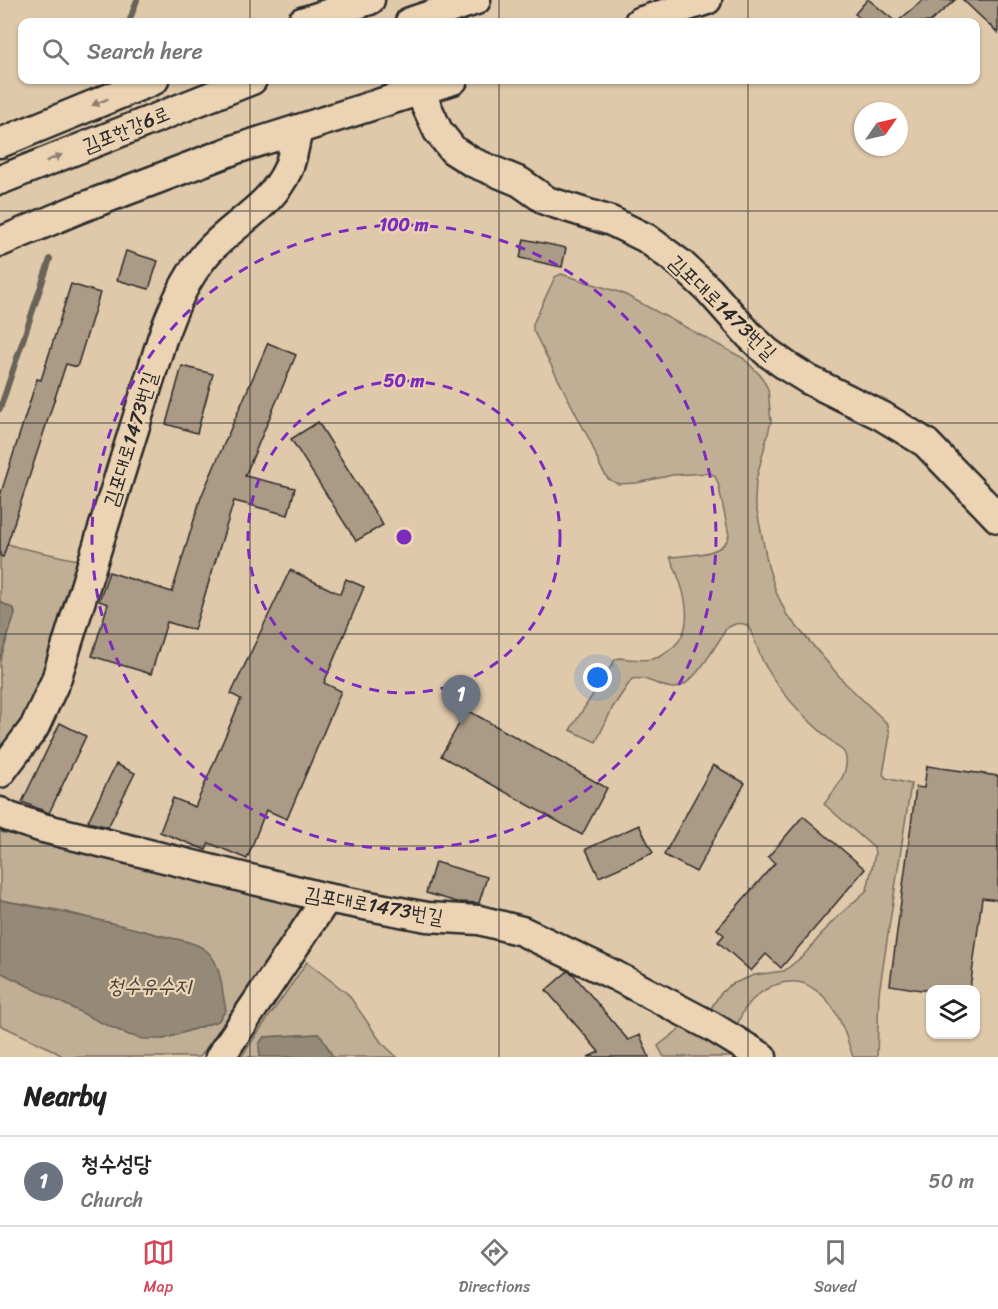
<!DOCTYPE html>
<meta charset="utf-8">
<style>
body{margin:0;font-family:Sriracha,"Poor Story",sans-serif;background:#f2f2f2;color:#222}
.controls{position:absolute;right:18px;bottom:18px;display:grid;overflow:hidden;border-radius:12px;box-shadow:0 2px 4px #0004}
.controls button{width:54px;height:54px;display:grid;place-items:center;padding:0;border:0;border-bottom:2px solid #e0e0e0;background:#fff;color:#222;font:30px sans-serif}
.compass{position:absolute;left:854px;top:102px;width:54px;height:54px;border-radius:50%;background:#fff;box-shadow:0 2px 4px #0004;rotate:56deg}
.you{position:absolute;left:598px;top:678px;width:21px;height:21px;margin:-15px;border:4px solid #fff;border-radius:50%;background:#1a73e8;box-shadow:0 0 0 9px #1a73e833}
.badge{display:grid;place-items:center;width:39px;height:39px;border-radius:50%;background:#d1495b;color:#fff;font-size:20px;font-weight:700}
.pin{position:absolute;translate:-50% -50px;filter:drop-shadow(0 2px 3px #0008)}
.pin::after{content:'';position:absolute;top:32px;width:21px;height:18px;background:inherit;clip-path:polygon(0 0,100% 0,50% 100%)}
.list{margin:0;padding:0;list-style:none}
h2{display:flex;justify-content:space-between;align-items:center;height:78px;margin:0;padding:0 24px;font-size:26px}
h2 small{font-size:20px;font-weight:400;color:#767676}
.list li{display:grid;grid-template-columns:39px 1fr auto;gap:18px;align-items:center;box-sizing:border-box;height:90px;padding:0 24px;border-top:2px solid #e0e0e0}
.list b{display:block;font-size:22px;white-space:nowrap}
.list p{margin:0;font-size:20px;white-space:nowrap;color:#767676}
.list em{font-size:20px;font-style:normal;color:#767676}
.icon{flex:none;width:33px;height:33px;fill:none;stroke:currentColor;stroke-width:2;stroke-linecap:round;stroke-linejoin:round}
.map{position:relative;flex:none;width:998px;height:1057px;overflow:hidden}
.search{position:absolute;background:#fff;box-shadow:0 2px 4px #0004;left:18px;right:18px;top:18px;height:66px;display:flex;align-items:center;gap:15px;box-sizing:border-box;padding:0 21px;border-radius:12px;color:#767676;font-size:22px}
.sheet{height:168px;background:#fff}
nav{display:flex;justify-content:space-around;align-items:center;box-sizing:border-box;height:84px;border-top:2px solid #e0e0e0;background:#fff;font-size:16px;color:#767676}
nav a{display:grid;justify-items:center;gap:3px}
nav .on{color:#d1495b}
.map>svg:first-child{display:block}
</style>
<div class="map">
<svg width="998" height="1057" viewBox="0 0 998 1057">
<rect width="100%" height="100%" fill="#e0c9ab"/>
<filter id="ink" filterUnits="userSpaceOnUse"><feTurbulence type="fractalNoise" baseFrequency=".0167" numOctaves="2"/><feDisplacementMap in="SourceGraphic" scale="12" xChannelSelector="R" yChannelSelector="G"/><feConvolveMatrix kernelMatrix="1 2 1 2 8 2 1 2 1" color-interpolation-filters="sRGB"/></filter>
<g filter="url(#ink)">
<path fill="#c1af95" stroke="#766d60" stroke-width="1.5" d="M561 274 622 293 743 358 761 376 768 389 771 422 756 480 755 501 768 566 776 592 787 615 845 683 888 724 890 735 883 774 886 778 911 784 879 993 877 1057H853C846 1036 839 1010 822 995 816 990 806 983 798 982 770 979 742 1002 737 1028L708 1013 720 994 730 985 754 975 784 971 803 956 832 922 867 890 875 854 874 848 824 804C834 791 853 769 844 752 815 727 786 702 766 667 758 654 755 636 747 625 738 622 733 624 726 629 717 644 692 689 673 688 659 687 646 676 632 679L613 707 596 742 570 730 615 660 619 658C630 659 642 661 652 659 660 658 666 653 672 648 699 626 682 583 670 557 688 555 725 556 729 535L718 483 715 476 710 473 672 475 637 483 618 484 608 479 601 468 591 443 533 330V324L555 277Z
M0 541 17 547 82 561 39 696 0 756V660L15 614 14 609 0 602Z
M0 832 200 875 299 901 302 908 299 914 200 1057H64L47 1047 0 1025V972L129 1035 164 1039 218 1021 226 1010 183 941 58 910 0 900Z
M307 962 348 994 381 1042 397 1057H333L322 1037 318 1034 264 1037 259 1044 260 1057H241Z
M690 1021 748 1057H664L658 1046Z"/>
<path fill="#958977" stroke="#6b6359" stroke-width="1.5" d="M0 602 14 609 15 614 0 660Z
M0 900C54 910 109 921 162 936 176 939 198 942 209 953 222 967 222 993 226 1010L218 1021 164 1039H143L129 1035 104 1024 0 972Z
M318 1034 322 1037 333 1057H260L259 1044 264 1037Z"/>
<g fill="none" stroke-linecap="round" stroke-linejoin="round">
<path stroke="#6b6359" stroke-width="6" d="M129 22 137 0
M0 409 50 259"/>
</g>
<path fill="#ab9a85" stroke="#2b2b2b" stroke-width="1.5" d="M867 0H869L896 22H865L855 14Z
M923 0H955L930 22H897Z
M963 0H998V33Z
M524 239 566 248 562 267 520 258Z
M126 251 158 261 149 289 117 280Z
M71 284 100 293 77 367 66 364 3 557 0 556V496L37 379 41 380Z
M268 343 296 355 245 476 295 488 288 515 234 501 194 630 167 622 151 674 92 656 108 604 99 601 109 572 172 592 201 497Z
M182 366 213 374 197 433 166 424Z
M318 422 383 525 356 541 291 439Z
M290 570 340 594 346 579 364 587 324 683 341 691 287 819 266 810 247 859 209 843 206 850 160 832 173 798 195 807 241 699 231 694Z
M467 710 607 788 582 835 441 756Z
M60 723 86 736 49 813 22 802Z
M116 764 135 773 108 827 92 823 88 821Z
M713 765 745 783 696 872 664 855Z
M927 766 998 776V900L982 898 970 989 921 990 890 985 916 787 924 788Z
M803 816 865 869 781 968 766 954 751 971 718 942 724 935 717 929 775 863 768 857Z
M639 825 653 853 599 877 586 849Z
M435 862 487 877 479 903 457 902 426 893Z
M568 971 573 974 628 1040 640 1035 649 1057H588L599 1052 546 990Z"/>
<g fill="none" stroke-linecap="round" stroke-linejoin="round">
<g stroke="#2b2b2b" stroke-width="33">
<path id="minor" d="M302 22 370 0
M410 22 476 0
M639 22 707 0
M419 90 438 131 453 150 472 162 520 182 547 201 611 221 646 238 681 264 709 290 749 335 767 352 788 367 809 380 882 416 926 443 998 518
M0 143 154 80
M0 180 252 80
M0 242 78 209 236 149 453 80
M0 773 34 728 56 680 162 339C173 308 185 279 206 254 232 224 271 207 288 169 293 157 295 142 298 129
M0 812 9 817 43 828 327 898 427 917 479 920 522 931 616 976 711 1026 762 1057
M220 1057 327 898"/>
</g>
<use href="#minor" stroke="#ebd3b3" stroke-width="28"/>
</g>
<defs><path id="oneway-solid" d="M-6-.8H1V-3.2L6.5 0L1 3.2V.8H-6Z" transform="scale(1.5)"/></defs>
<g fill="#8b7f6f">
<use href="#oneway-solid" transform="translate(100 102) rotate(158)"/>
<use href="#oneway-solid" transform="translate(54 158) rotate(-22)"/>
</g>
</g>
<path fill="none" stroke="#2b2b2b" stroke-width="1.5" stroke-opacity="0.55" d="M250 0V22M499 0V22M748 0V22M250 80V1057M499 80V1057M748 80V1057M0 211H998M0 423H998M0 634H998M0 846H998"/>
<g fill="none" stroke="#7b2cbf" stroke-width="3" stroke-dasharray="10 8">
<circle cx="404" cy="537" r="156"/>
<circle cx="404" cy="537" r="312"/>
</g>
<g text-anchor="middle" stroke-width="4.5" stroke-linejoin="round" paint-order="stroke">
<g font-size="20" fill="#2b2b2b" stroke="#ebd3b3">
<text transform="translate(126 129) rotate(-22)" y="7">김포한강6로</text>
<text transform="translate(723 307) rotate(44)" y="7">김포대로1473번길</text>
<text transform="translate(130 439) rotate(-73)" y="7">김포대로1473번길</text>
<text transform="translate(374 905) rotate(10)" y="7">김포대로1473번길</text>
</g>
<g font-size="21" font-style="italic" fill="#46423e" stroke="#ebd3b3">
<text x="149" y="993">청수유수지</text>
</g>
</g>
<circle cx="404" cy="537" r="9" fill="#7b2cbf" stroke="#ebd3b3" stroke-width="3"/>
<g font-size="18" text-anchor="middle" font-weight="bold" fill="#7b2cbf" stroke="#ebd3b3" stroke-width="4.5" stroke-linejoin="round" paint-order="stroke">
<text x="404" y="231">100 m</text>
<text x="404" y="387">50 m</text>
</g>
</svg>
<div class="controls">
<button><svg class="icon" aria-label="layers" viewBox="0 0 24 24"><path d="M12 4l9 5-9 5-9-5zM3 14l9 5 9-5"/></svg></button>
</div>
<svg class="compass" viewBox="-18 -18 36 36"><path d="M0-13l5 13h-10z" fill="#e53935"/><path d="M0 13l5-13h-10z" fill="#767676"/></svg>
<div class="you"></div>
<div class="pin badge" style="left:461px;top:725px;background:#6b7280">1</div>
<div class="search"><svg class="icon" aria-label="search" viewBox="0 0 24 24"><circle cx="10" cy="10" r="6"/><path d="M15 15l6 6"/></svg>Search here</div>
</div>
<section class="sheet">
<h2>Nearby<small></small></h2>
<ul class="list">
<li><span class="badge" style="background:#6b7280">1</span><div><b>청수성당</b><p>Church</p></div><em>50 m</em></li>
</ul>
</section>
<nav>
<a class="on"><svg class="icon" aria-label="map" viewBox="0 0 24 24"><path d="M3 6l6-2 6 2 6-2v14l-6 2-6-2-6 2zM9 4v14M15 6v14"/></svg>Map</a>
<a><svg class="icon" aria-label="directions" viewBox="0 0 24 24"><path d="M12 3l9 9-9 9-9-9zM9 14v-3h6M13 9l2 2-2 2"/></svg>Directions</a>
<a><svg class="icon" aria-label="saved" viewBox="0 0 24 24"><path d="M7 4h10v16l-5-4-5 4z"/></svg>Saved</a>
</nav>
